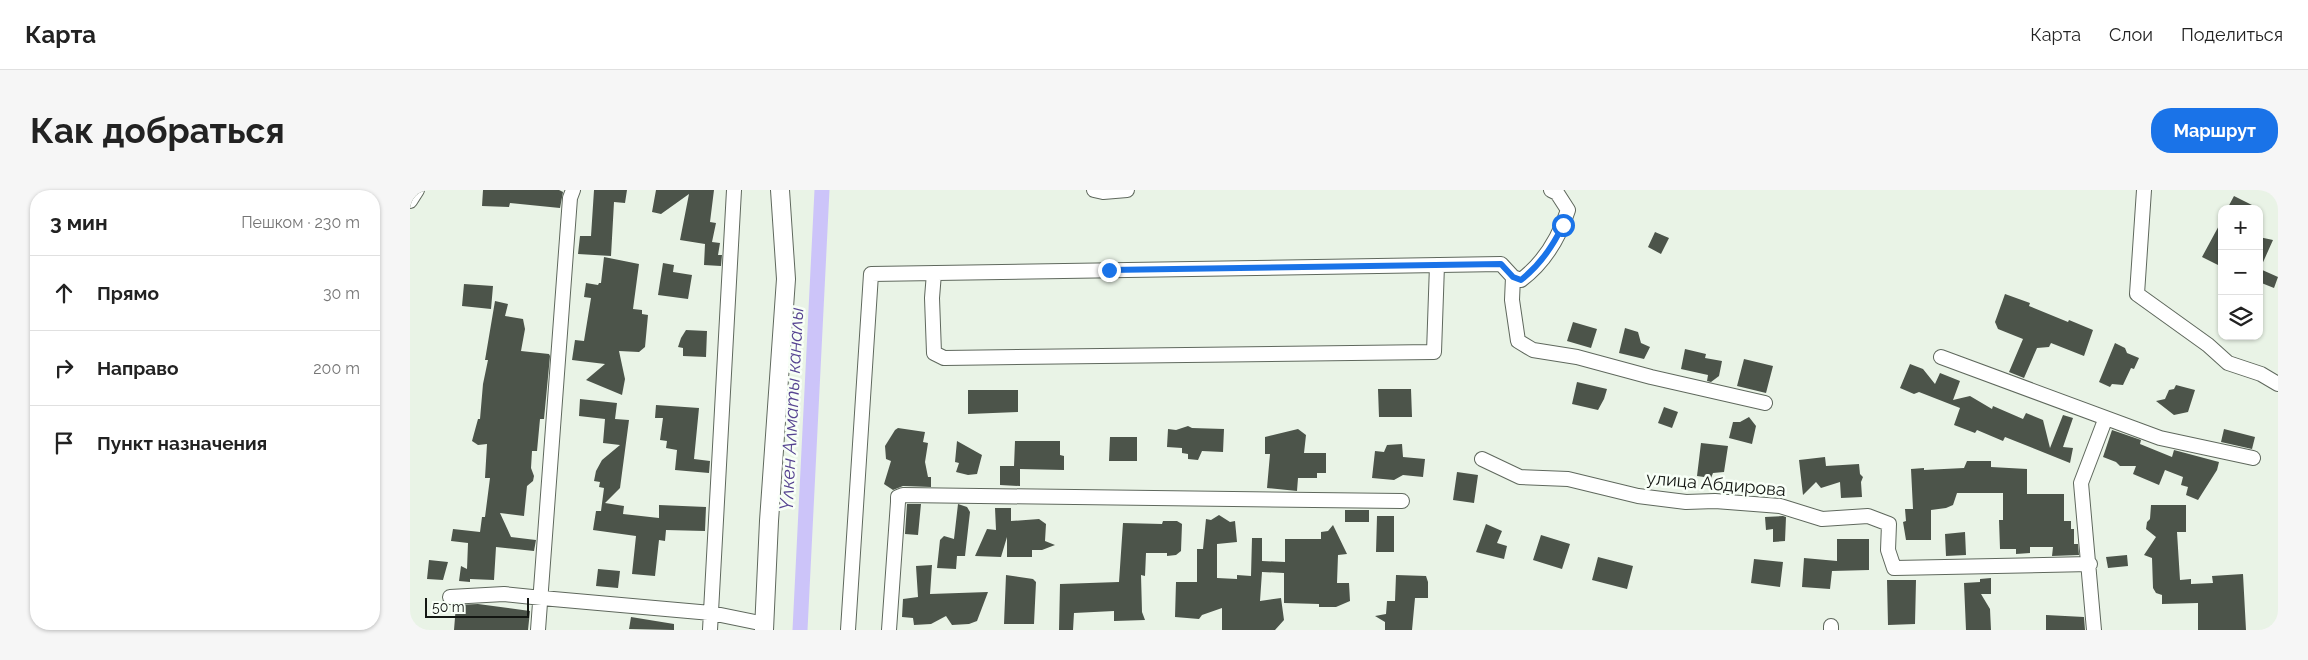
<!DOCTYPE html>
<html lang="ru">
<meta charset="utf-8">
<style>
body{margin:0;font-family:Raleway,sans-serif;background:#f6f6f6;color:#222}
.controls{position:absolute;right:15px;top:15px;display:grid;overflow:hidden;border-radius:10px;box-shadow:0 1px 4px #0004}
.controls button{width:45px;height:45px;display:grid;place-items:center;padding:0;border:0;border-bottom:1px solid #e0e0e0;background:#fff;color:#222;font:25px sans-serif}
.scale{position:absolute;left:15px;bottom:12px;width:104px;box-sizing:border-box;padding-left:5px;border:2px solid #141713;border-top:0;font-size:14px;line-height:18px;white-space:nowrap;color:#141713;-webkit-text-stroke:4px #f8fff7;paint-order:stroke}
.stop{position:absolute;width:15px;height:15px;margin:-11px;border:4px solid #1a73e8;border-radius:50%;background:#fff}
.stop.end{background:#1a73e8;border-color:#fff;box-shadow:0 1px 5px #0008}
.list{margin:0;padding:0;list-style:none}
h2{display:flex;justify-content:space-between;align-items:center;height:65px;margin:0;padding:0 20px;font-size:21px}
h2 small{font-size:16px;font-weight:400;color:#767676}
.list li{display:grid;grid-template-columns:32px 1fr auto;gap:15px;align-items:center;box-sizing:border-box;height:75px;padding:0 20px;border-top:1px solid #e0e0e0}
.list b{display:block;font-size:19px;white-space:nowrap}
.list em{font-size:16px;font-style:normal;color:#767676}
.icon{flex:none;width:28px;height:28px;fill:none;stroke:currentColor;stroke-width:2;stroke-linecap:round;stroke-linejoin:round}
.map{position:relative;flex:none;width:1868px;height:440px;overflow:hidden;border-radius:20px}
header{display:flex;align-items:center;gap:30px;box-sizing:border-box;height:70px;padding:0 25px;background:#fff;border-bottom:1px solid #e0e0e0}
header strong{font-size:24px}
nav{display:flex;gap:28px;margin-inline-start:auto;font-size:18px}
.intro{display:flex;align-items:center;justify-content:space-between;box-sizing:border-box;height:120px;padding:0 30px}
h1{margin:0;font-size:35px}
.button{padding:12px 22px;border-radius:20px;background:#1a73e8;color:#fff;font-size:18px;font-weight:700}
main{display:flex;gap:30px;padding:0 30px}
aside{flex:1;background:#fff;border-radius:20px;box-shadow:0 1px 4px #0004}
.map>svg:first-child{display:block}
</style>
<header>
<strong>Карта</strong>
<nav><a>Карта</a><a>Слои</a><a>Поделиться</a></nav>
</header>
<div class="intro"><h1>Как добраться</h1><a class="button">Маршрут</a></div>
<main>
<aside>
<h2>3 мин<small>Пешком · 230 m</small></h2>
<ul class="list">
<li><svg class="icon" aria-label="ahead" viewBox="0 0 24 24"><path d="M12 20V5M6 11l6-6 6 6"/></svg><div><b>Прямо</b></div><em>30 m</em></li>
<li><svg class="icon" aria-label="right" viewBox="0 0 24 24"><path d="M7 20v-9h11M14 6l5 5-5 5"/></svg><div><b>Направо</b></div><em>200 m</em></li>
<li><svg class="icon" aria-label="arrive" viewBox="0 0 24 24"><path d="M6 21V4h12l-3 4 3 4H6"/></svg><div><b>Пункт назначения</b></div></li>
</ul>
</aside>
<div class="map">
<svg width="1868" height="440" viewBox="0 0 1868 440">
<rect width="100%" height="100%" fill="#e9f3e6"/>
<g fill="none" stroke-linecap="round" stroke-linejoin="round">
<path stroke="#ccc4f9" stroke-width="15" d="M390 440 412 0"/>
</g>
<path fill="#4c544a" d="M73 0H149L153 2 150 18 100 13 99 17 72 16Z
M184 0H217L215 13 204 12 201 66 168 64 170 46H181Z
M246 0H304L300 32 306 33 302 52 310 53 308 65H312L311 76 294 75 295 54 270 50 279 4 251 24 242 22Z
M1824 6 1850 19H1817Z
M1812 30V77L1792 67Z
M1245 42 1259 48 1251 64 1238 57Z
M1849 47 1863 50 1850 79 1868 87 1864 98 1849 92Z
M194 67 229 74 223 119 232 120V124L238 125 235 157 229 162 209 161 215 189 212 205 176 190 195 174 162 170 165 150 174 151 181 108 174 107 176 93 188 95 189 93H191Z
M253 73 264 75 263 82 282 85 278 109 248 105Z
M54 94 83 96 81 119 52 116Z
M1595 104 1620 113 1619 116 1658 132 1659 130 1683 140 1674 166 1641 153 1639 157 1627 158 1614 188 1599 182 1613 149 1588 139 1585 132Z
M85 111 98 114 95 126 113 129 115 139 111 161 139 164 140 166 134 229H130L127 261H122L121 278 124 286 123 291 117 296 114 326 90 323 101 347 126 350 124 361 86 357 84 390 60 389V392L49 391 51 376 57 379 58 353 41 351 43 339 70 342 72 327H75L80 288H75L77 254 68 255 62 251 68 229H70L73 194 78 170H75Z
M1163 132 1187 139 1181 158 1157 151Z
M1215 138 1228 142 1231 153 1240 157 1234 169 1209 163Z
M276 140 297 141 296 167 273 166V158L268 157 271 148Z
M1705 153 1715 158 1717 163 1729 168 1724 179 1721 178 1713 195 1702 194 1700 197 1689 192Z
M1275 159 1296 164 1295 168 1312 171 1309 186 1301 192 1297 191 1298 185 1271 179Z
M1334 169 1363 176 1356 203 1327 196Z
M1500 174 1513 179 1525 194 1530 183 1550 191 1543 210 1560 206 1582 219 1583 216 1613 229 1616 223 1633 230 1640 258 1653 225 1663 228 1653 257 1663 258 1660 273 1595 247 1593 251 1567 240 1565 243 1544 235 1550 218 1509 202 1504 204 1490 198Z
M1167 192 1197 199 1194 209 1188 220 1162 214Z
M1766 195 1785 200 1778 222 1764 225 1746 211 1755 209 1759 200 1764 199Z
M968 199H1001L1002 227H969Z
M558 200H608V222L558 224Z
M170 209 207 213 205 229 219 230 210 298 195 313 214 316 213 324 249 328V315L296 317 295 341 256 340 255 351 249 350 245 386 222 384 226 346 183 340 186 321H191L194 298 189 297 190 292 184 291 186 281 192 270 210 255 193 253 195 229 169 226Z
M246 215 289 218 284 269 300 271 299 283 265 280 267 260 256 258 257 251 250 250 253 228H245Z
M1254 217 1268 222 1262 238 1248 233Z
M1339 227 1346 236 1342 254 1319 248 1323 232H1330Z
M778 236 782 238 814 239 813 262 792 261 788 270 778 269V264L772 263V258L757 257 758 239 766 240Z
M488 238 515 242 513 252 518 253 515 272 518 287H521V297L493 296 483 300 474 294 481 271 476 269 475 256 485 240Z
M888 239 896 245 894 263H916V283H907V288H888L887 301 857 298 860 264H855V247Z
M1814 239 1845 247 1842 259 1811 252Z
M1702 240 1731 250 1730 254 1762 267 1764 260 1809 272 1807 280 1788 310 1776 305 1778 297 1771 295 1773 287 1755 280 1749 295 1723 284 1726 276H1710L1706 272 1693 267Z
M700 247H727V271H699Z
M547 251 572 265 567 284 558 285 546 282 549 273 545 272Z
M605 251H650V265L654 266V280L610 279V296L590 295V276H604Z
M1291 253 1318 256 1314 282 1303 283 1301 288 1287 286Z
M992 254 993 267 1015 269 1013 287 993 285 984 290 962 288 965 261 974 262 977 255Z
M1415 267 1416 276 1449 274 1450 284 1453 287 1451 292 1452 307 1431 308 1430 292 1411 298 1406 292 1393 305 1389 270Z
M1557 271H1581V277L1617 279V304H1654V331H1661V339H1664V354H1668L1669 365 1642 366 1643 357H1620V363L1606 364V359H1590L1589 330H1593V303H1547L1543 315 1536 318 1521 320V350H1496L1493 332 1496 331 1495 319H1503L1501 279 1514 278V280L1554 278Z
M1047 282 1068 285 1064 313 1043 310Z
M497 314H511L508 345 495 344Z
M548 314 557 317 560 322 555 366H547L546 379 527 378 530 350 534 346 544 349Z
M1741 315H1776V342H1767L1770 390 1781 389V394L1803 393 1802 386 1833 384 1836 440H1788V413L1752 414V405L1746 403 1743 398 1742 368 1734 365 1746 347 1736 339 1737 332 1740 329Z
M585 318H601V331L629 329 636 334 635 351 645 355 632 360H622V367H597V347L591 367 565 366 577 339 586 340Z
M935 320H959V332H935Z
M809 325 820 332 825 331 827 352 807 354V388L827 389V385L841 386 842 348H852V371L875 372V349H911V342L918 341 923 335 937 364 928 365 927 393H939L940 411 926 417H909V414L874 413V383L852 382 850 411 871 408 874 430 865 440H812V418L792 425 789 429 765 427 766 392H787V359H793L796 329 801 330Z
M967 326H984V362H966Z
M1373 326 1376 327 1375 351 1363 352V339L1356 340 1355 327Z
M753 331H767L772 334 771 361 766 365 757 366V363H736L735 386 731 385 732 422 735 430 704 431V421L664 423 663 440H649L650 394 709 392 713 333 752 334Z
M1076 334 1092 341 1087 353 1097 356 1094 369 1066 362Z
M1555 342 1556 365 1536 366 1535 344Z
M1131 345 1160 354 1152 379 1123 370Z
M1427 349H1459V380L1422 381 1420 399 1392 397 1394 368 1427 371Z
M1717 365 1718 376 1698 378 1696 367Z
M1188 367 1223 376 1217 399 1182 390Z
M1344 369 1373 372 1370 397 1341 393Z
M19 370 38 372 33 390 17 389Z
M522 375 520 404 578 402 567 431 559 434 542 435 536 426 521 434 504 435 503 428 492 427 493 409 508 407 506 376Z
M188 379 210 381 208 398 186 396Z
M596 385 623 389 626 392 624 434H594Z
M986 385 1016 386 1018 392V408H1005L1002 440H975V432L965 426 976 424 977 411H985Z
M1581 388V404H1571L1580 419 1581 440H1556L1554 393 1570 392V389Z
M1477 390H1506L1505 434 1478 435Z
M68 414 120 421 118 440H44L46 415Z
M1636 425 1674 427 1675 440H1636Z
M221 427 264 434V440L219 439Z"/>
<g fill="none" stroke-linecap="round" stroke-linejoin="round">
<g stroke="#5f685d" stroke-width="16">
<path id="minor" d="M684 0 693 2 717 0
M1734 0 1727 104 1798 155 1818 173 1851 184 1868 194
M0 11 7 0
M524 83 522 108 524 163 534 168 1024 162 1027 75
M1103 87 1111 90C1135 72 1149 48 1158 20L1147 3 1141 0
M1531 167 1750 248 1843 268
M1072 269 1110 287 1158 289 1228 306 1276 312 1305 311 1370 316 1412 329 1458 326 1479 334 1478 360 1484 378 1680 374
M40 407 94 404 132 408 301 423 355 434
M128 440 160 8 163 0
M300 440 324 0
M438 440 461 84 1091 74 1103 87 1102 110 1108 151 1123 160 1167 167 1241 187 1355 213
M479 440 488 312V307L493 305 992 311
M1421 440V436
M1684 440 1671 293 1695 230"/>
</g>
<g stroke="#5f685d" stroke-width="20">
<path id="major" d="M354 440 359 331 376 89 370 0"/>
</g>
<use href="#minor" stroke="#fff" stroke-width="14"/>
<use href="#major" stroke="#fff" stroke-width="18"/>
</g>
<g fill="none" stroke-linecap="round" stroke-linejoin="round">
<path stroke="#1a73e8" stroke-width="6" d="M699 80 1091 74 1103 87 1111 90C1130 75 1143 56 1153 35"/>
</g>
<g text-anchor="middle" stroke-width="5" stroke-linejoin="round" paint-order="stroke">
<g font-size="18" fill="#141713" stroke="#f8fff7">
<text transform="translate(1306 294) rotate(5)" y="6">улица Абдирова</text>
</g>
<g font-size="19" font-style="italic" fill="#564491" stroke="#f8fff7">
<text transform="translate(381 219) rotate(-87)" y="7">Үлкен Алматы каналы</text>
</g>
</g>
</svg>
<div class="controls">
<button>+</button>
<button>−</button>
<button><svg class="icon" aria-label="layers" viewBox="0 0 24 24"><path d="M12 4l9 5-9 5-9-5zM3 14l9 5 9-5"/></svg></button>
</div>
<div class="scale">50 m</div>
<div class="stop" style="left:1153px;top:35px"></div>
<div class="stop end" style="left:699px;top:80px"></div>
</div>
</main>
